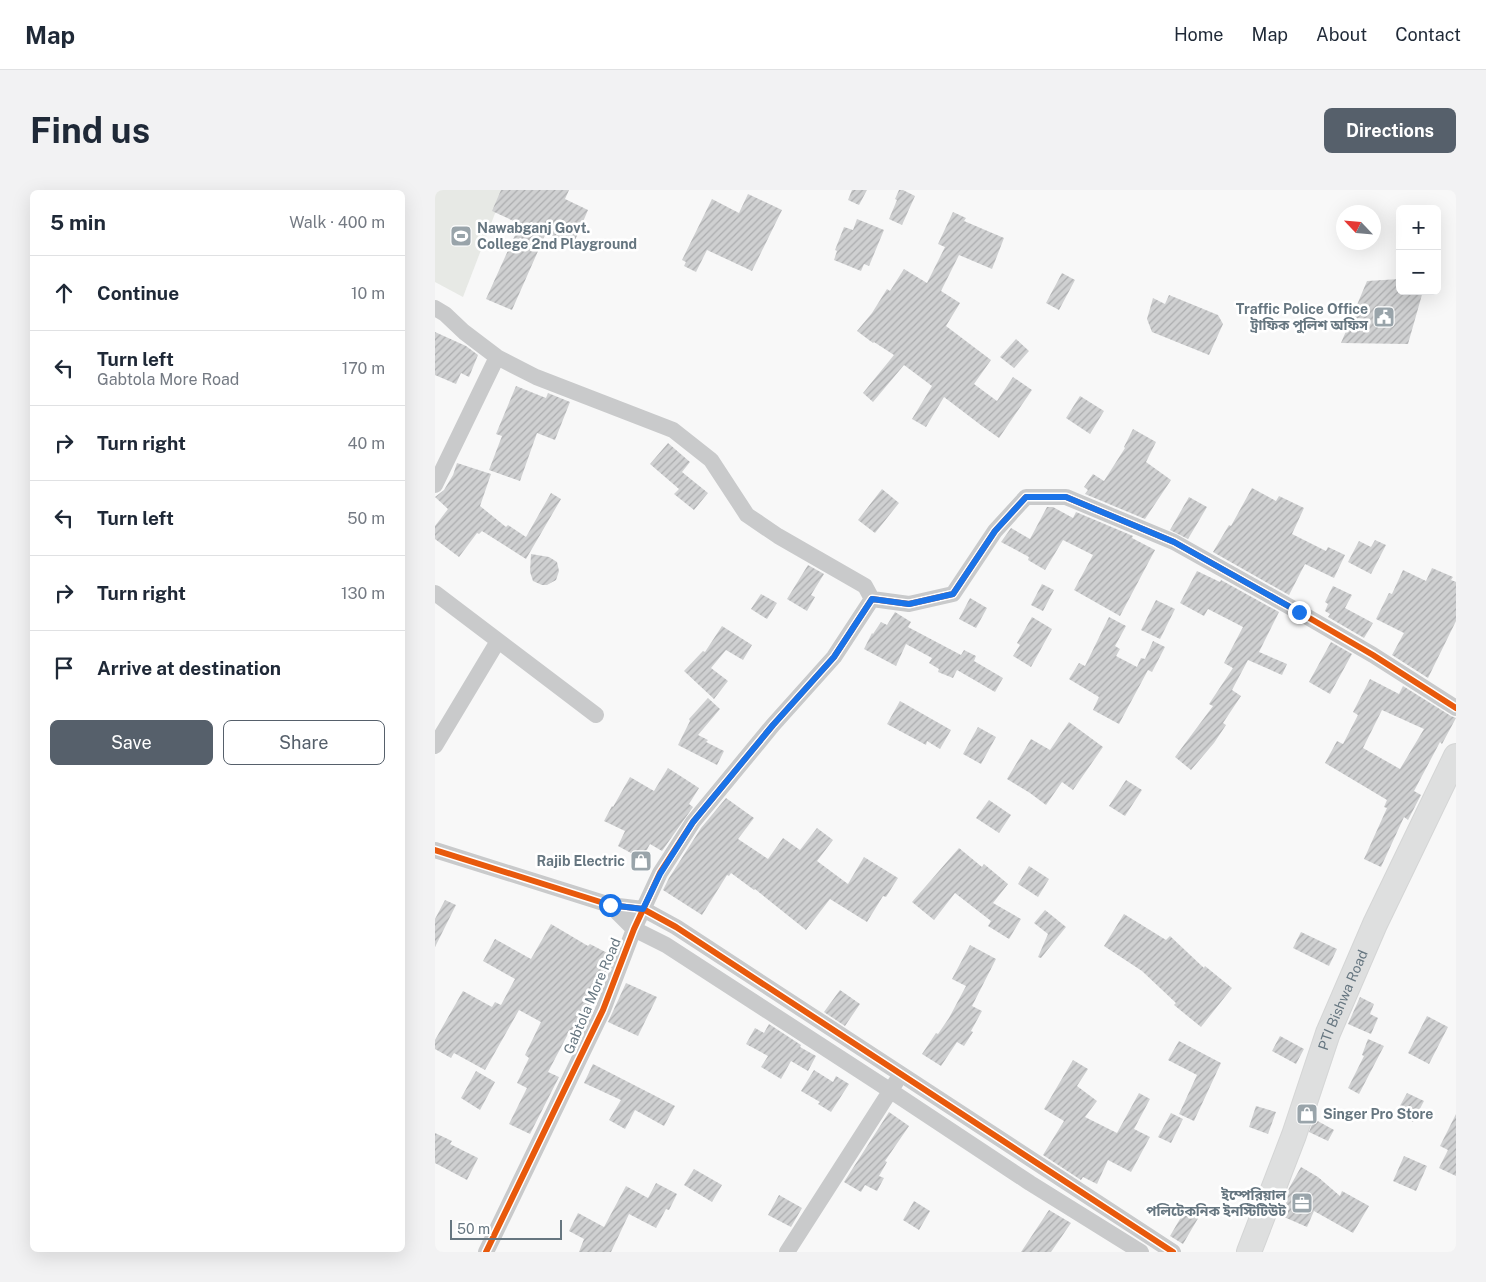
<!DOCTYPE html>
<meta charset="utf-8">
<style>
body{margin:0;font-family:"Public Sans","Noto Sans Bengali",sans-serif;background:#f2f2f3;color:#1f2937}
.controls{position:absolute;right:15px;top:15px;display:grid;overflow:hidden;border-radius:8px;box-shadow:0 5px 20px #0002}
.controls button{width:45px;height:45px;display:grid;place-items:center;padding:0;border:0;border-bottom:1px solid #e0e1e3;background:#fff;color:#1f2937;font:25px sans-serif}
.compass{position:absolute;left:901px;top:15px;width:45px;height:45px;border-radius:50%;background:#fff;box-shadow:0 5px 20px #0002;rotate:296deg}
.scale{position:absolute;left:15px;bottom:12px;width:112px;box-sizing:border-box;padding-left:5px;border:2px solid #667680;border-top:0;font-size:14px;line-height:18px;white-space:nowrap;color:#667680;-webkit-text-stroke:4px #fff;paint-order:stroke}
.stop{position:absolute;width:15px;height:15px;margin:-11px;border:4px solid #1a73e8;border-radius:50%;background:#fff}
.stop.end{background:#1a73e8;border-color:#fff;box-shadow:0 1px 5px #0008}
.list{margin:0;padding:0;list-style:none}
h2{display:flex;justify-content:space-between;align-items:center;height:65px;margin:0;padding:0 20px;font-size:21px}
h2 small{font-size:16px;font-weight:400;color:#747a83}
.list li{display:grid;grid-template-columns:32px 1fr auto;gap:15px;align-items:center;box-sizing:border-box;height:75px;padding:0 20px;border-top:1px solid #e0e1e3}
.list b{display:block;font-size:19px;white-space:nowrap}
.list p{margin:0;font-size:16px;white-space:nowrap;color:#747a83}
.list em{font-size:16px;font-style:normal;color:#747a83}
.actions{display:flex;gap:10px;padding:15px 20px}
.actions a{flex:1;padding:11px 0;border:1px solid #56606b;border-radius:8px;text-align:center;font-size:18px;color:#56606b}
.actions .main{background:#56606b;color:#fff}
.icon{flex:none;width:28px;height:28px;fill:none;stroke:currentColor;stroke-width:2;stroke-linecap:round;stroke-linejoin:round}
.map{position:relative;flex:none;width:1021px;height:1062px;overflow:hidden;border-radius:8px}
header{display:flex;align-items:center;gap:30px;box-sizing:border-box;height:70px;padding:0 25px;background:#fff;border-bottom:1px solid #e0e1e3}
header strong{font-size:24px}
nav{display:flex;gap:28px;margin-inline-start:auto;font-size:18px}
.intro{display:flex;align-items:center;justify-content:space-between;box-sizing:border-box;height:120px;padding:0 30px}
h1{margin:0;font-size:35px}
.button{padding:12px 22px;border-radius:8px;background:#56606b;color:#fff;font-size:18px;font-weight:700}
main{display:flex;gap:30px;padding:0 30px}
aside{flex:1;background:#fff;border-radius:8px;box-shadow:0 5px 20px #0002}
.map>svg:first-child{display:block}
</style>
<header>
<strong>Map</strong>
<nav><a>Home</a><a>Map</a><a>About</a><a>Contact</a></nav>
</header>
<div class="intro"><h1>Find us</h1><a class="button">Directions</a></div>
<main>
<aside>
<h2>5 min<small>Walk · 400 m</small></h2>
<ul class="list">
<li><svg class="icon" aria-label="ahead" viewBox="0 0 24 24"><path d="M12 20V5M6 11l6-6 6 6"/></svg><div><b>Continue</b></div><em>10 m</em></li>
<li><svg class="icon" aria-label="left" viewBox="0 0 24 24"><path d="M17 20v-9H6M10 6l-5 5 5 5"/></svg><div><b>Turn left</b><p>Gabtola More Road</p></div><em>170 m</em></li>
<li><svg class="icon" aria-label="right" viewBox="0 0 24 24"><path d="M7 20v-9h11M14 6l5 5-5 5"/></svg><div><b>Turn right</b></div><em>40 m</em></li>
<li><svg class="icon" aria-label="left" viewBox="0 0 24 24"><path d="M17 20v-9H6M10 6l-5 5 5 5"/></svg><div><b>Turn left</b></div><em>50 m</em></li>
<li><svg class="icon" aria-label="right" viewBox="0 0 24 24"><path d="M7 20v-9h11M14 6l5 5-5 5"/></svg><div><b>Turn right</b></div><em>130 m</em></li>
<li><svg class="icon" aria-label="arrive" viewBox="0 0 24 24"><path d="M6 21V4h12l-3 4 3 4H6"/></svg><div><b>Arrive at destination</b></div></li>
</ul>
<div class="actions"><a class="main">Save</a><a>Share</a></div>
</aside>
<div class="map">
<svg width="1021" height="1062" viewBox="0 0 1021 1062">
<defs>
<pattern id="building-hatch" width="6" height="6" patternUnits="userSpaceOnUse" patternTransform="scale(1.25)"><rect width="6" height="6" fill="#cfd0d1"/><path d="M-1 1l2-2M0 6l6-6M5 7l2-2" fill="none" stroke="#acadaf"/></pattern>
</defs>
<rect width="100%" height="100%" fill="#f8f8f8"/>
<path fill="#e7e9e5" d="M0 0H69L28 107 0 92Z"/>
<path fill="url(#building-hatch)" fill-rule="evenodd" d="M66 0H134L130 9 153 20 138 55 111 43 77 120 51 109 85 34 57 21Z
M417 0H432L424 15 413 10Z
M464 0H468L480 6 467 35 454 29 462 10 460 9Z
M313 4 347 20 317 81 272 60 261 82 249 76 251 72 247 70 277 9 304 23Z
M518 22 531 28 529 31 569 48 557 79 524 65 506 101 525 113 511 136 556 170 539 194 562 211 578 187 597 200 564 248 547 236 509 207 491 237 477 229 497 196 469 175 438 212 428 203 459 165 439 152 438 153 422 141 437 123 452 99 455 101 469 79 492 93 510 57 503 54Z
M422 29 449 40 434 76 429 74 426 81 399 70 402 61 400 60 409 37 418 40Z
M627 83 640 90 624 120 611 113Z
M965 89V101H988L973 154 906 153 932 91Z
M734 105 783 125 788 134 774 165 717 142 712 129 718 108 730 114Z
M0 142 31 156 43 165 34 187 26 183 21 194 0 185Z
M581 149 594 161 579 178 565 167Z
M81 196 111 208 113 203 135 212 120 250 102 243 85 291 54 280 67 246 61 244Z
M645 206 669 221 655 244 631 228Z
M698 239 721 252 711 272 736 290 710 329 650 304 653 300 649 297 658 284 669 291 690 258 689 257Z
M233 253 255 272 247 282 273 303 259 320 239 304 244 299 215 274Z
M22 273 56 284 45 316 71 337 73 335 91 347 116 303 126 309 91 369 47 341 44 344 42 343 24 367 0 349V336L13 319 0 307 9 300 18 285Z
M817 298 841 311 844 306 869 318 857 344 891 361 893 357 910 365 899 388 870 374 854 405 778 362 794 335 796 336Z
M447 299 464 313 440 343 423 330Z
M754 307 772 317 753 349 735 340Z
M612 317H618L638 328 641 322 698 346 697 348 720 360 685 426 639 400 658 365 628 350 610 380 593 370 594 367 566 352 576 338 595 349Z
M940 350 951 355 936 384 913 372 924 351 936 357Z
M96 364 114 367 122 372 124 381 121 390 112 395H107L98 391 95 382Z
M373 375 389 384 376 405 380 407 372 421 352 409Z
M997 378 1018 387 1016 390 1021 392V431L993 488 957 465 969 443 941 429 954 403 957 404 968 380 991 391Z
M762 381 785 392 786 390 844 422 824 462 852 474 847 485 813 470 797 500 806 506 788 533 791 535 779 553 756 580 740 567 778 516 774 514 798 478 789 473 808 437 773 419 769 426 745 413Z
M607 394 619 400 608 421 596 415Z
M898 396 917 405 910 418 938 433 929 448 893 427 895 424 890 421 893 414 890 412Z
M326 404 342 413 332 429 316 419Z
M535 408 552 418 541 438 524 429Z
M721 410 740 419 725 449 706 440Z
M460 422 476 432 473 437 526 465 529 460 541 466 539 471 568 488 560 502 522 480 518 488 503 482 504 479 494 473 497 468 471 454 461 476 429 459 437 443 438 444 446 432 452 435Z
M597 427 617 439 596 477 578 466 585 455 582 453Z
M674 427 691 436 680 456 685 459 681 466 702 477 706 468 710 469 718 451 730 457 717 482 713 480 684 534 658 520 664 507 634 489 644 473 650 476Z
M287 436 317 455 308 470 291 460 276 478 293 491 279 509 249 481 268 461 270 462Z
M896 452 917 464 895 504 874 492Z
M935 489 964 504 968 496 1016 526 1021 528 1007 554 1005 552 979 601 986 605 973 630 969 627 946 677 929 669 952 618 949 617 952 610 890 573 902 551 908 554 923 525 918 522ZM947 520 989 539 965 579 928 558Z
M273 508 285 519 263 545 273 550 271 552 289 561 282 575 243 555 255 531 254 529Z
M465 511 516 540 505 559 492 551 491 555 452 534Z
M634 532 668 557 638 600 627 592 611 615 595 603 572 589 596 549 615 560Z
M543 537 561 547 546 574 528 564Z
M233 578 264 598 254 614 258 617 227 661 215 654 207 669 183 656 190 641 169 631 177 616 178 617 195 587 219 601Z
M691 590 707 600 690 626 674 616Z
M291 608 319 628 303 649 333 669 348 648 365 660 382 638 398 650 382 671 413 694 429 667 463 688 451 707 448 706 432 732 395 709 371 740 320 699 319 700 296 683 294 686 292 685 267 725 228 700 234 688 266 638Z
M554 610 576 625 564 643 541 628Z
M524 658 547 677 549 674 573 694 558 713 586 729 574 749 553 736 556 731 520 703 499 730 477 712Z
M594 676 614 689 603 707 583 694Z
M10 710 21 715 0 757V729Z
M610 720 631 737 606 768 603 767 613 744 599 733Z
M689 724 731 750 735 746 769 778 770 776 797 798 766 837 739 815 741 813 707 781 669 756Z
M116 734 153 756 155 754 178 766 169 788 155 817 153 816 138 847 133 844 113 882 124 887 95 944 74 934 92 898 82 893 94 868 90 865 106 832 84 820 50 880 19 863 16 868 0 859V850L28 801 57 817 60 812 66 815 80 789 48 771 60 749 96 769Z
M866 742 902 759 894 776 858 758Z
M535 755 561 769 537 816 547 821 536 841 538 842 529 856 522 852 506 876 487 864 501 843 503 844 514 828 531 796 517 789Z
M191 793 222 807 203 846 173 832Z
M405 800 425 814 410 836 389 822Z
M925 807 939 814 935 824 943 828 936 844 913 834Z
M992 826 1013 837 994 874 973 863Z
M334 834 366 855 365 857 381 866 373 881 356 871 346 889 326 877 333 866 311 854 320 838 329 843Z
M845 846 869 859 861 874 837 861Z
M933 849 949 856 924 904 913 898 929 866 927 865Z
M744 851 786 873 759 931 744 924 762 885 733 870Z
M638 870 653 879 642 896 662 911 650 927 682 943 704 903 715 909 699 939 715 947 696 982 673 970 662 994 648 987 646 990 608 965 629 931 609 919Z
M158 874 240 916 229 936 200 920 190 939 174 930 186 910 149 893Z
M379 880 398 892 401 886 414 894 396 922 383 914 385 912 366 901Z
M41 881 60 892 45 920 26 908Z
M972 903 989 911 978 932 961 923Z
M821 916 841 922 833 944 814 937Z
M454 922 474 936 450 971 452 972 444 986 449 988 442 1001 430 995 426 1002 409 992Z
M736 923 748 929 736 953 723 947Z
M1021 924V986L1004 978 1013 960 1005 956Z
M879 929 899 940 893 951 874 942Z
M0 943 17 951 15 954 43 968 32 990 0 973Z
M969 966 992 976 981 1001 958 991Z
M866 977 883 987 905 1006 907 1001 934 1016 918 1043 879 1021 872 1037 849 1027 853 1000Z
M259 979 287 995 277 1012 249 995Z
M221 993 242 1004 234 1020 231 1019 221 1038 194 1024 176 1062H144L149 1049 134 1041 143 1023 169 1037 191 996 213 1008Z
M344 1005 367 1018 356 1037 333 1025Z
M479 1011 495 1021 484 1040 468 1030Z
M752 1017 765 1025 748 1054 735 1046Z
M614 1020 636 1033 616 1062H586Z"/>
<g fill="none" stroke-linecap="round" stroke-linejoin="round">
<g stroke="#d4d5d5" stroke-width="26">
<g id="highway">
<path id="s1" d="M814 1062 859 945 893 843 940 734 1021 566"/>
</g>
</g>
<path stroke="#c9cacb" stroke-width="16" d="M0 118 10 124 29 142 62 167 101 187 238 240 276 270 312 325 343 346 430 396 437 409
M0 295 62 167
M0 403 161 525
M437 409 474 414 518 404 560 341 591 307H631L739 352 864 422 938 465 1021 518
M0 556 63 451
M0 660 175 715 208 719 241 737 738 1062
M175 715 199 739 231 755 456 901 595 993 706 1062
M51 1062 168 820 199 739 225 683 258 632 338 535 399 467 437 409
M352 1062 461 892"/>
<use href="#highway" stroke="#dedfdf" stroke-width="24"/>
<g stroke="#fff" stroke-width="9">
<path id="cycleway" d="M0 660 175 715 208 719 241 737 738 1062
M51 1062 168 820 199 739 225 683 258 632 338 535 399 467 437 409 474 414 518 404 560 341 591 307H631L739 352 864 422 938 465 1021 518"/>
</g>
<use href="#cycleway" stroke="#e8590c" stroke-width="6"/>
</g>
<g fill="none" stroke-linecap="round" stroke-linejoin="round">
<path stroke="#1a73e8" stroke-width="6" d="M175 715 208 719 225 684 258 632 338 535 399 467 437 409 474 414 518 404 560 341 591 307H631L739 352 864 422"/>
</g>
<defs>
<g id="stadium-square" transform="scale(1.125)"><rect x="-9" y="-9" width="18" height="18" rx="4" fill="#99a4aa" stroke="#fff"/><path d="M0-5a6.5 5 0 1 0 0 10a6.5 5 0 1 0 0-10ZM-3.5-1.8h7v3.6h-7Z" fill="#fff"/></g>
<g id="civic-square" transform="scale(1.125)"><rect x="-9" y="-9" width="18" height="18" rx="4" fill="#99a4aa" stroke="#fff"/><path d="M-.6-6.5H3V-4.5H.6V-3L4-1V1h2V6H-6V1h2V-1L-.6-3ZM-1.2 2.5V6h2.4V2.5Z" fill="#fff"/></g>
<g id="shop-square" transform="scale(1.125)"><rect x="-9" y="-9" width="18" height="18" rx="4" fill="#99a4aa" stroke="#fff"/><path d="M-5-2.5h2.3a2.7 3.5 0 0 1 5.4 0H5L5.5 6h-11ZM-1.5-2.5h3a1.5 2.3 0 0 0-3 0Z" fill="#fff"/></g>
<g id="office-square" transform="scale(1.125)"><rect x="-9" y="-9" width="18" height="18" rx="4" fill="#99a4aa" stroke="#fff"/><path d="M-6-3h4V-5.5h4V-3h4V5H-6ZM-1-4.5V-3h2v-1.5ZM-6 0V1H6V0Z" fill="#fff"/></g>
</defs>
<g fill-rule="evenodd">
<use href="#stadium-square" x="26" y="46"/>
<use href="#civic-square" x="949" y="127"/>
<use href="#shop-square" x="206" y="671"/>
<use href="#shop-square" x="872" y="924"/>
<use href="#office-square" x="867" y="1013"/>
</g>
<g text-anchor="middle" stroke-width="5" stroke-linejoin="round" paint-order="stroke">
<g font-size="14" font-weight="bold" fill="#667680" stroke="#fff" text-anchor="end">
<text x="42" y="43" text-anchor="start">Nawabganj Govt.<tspan x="42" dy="16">College 2nd Playground</tspan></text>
<text x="933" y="124">Traffic Police Office<tspan x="933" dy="16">ট্রাফিক পুলিশ অফিস</tspan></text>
<text x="190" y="676">Rajib Electric</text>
<text x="888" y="929" text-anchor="start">Singer Pro Store</text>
<text x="851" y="1010">ইম্পেরিয়াল<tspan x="851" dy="16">পলিটেকনিক ইনস্টিটিউট</tspan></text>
</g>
<g font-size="14" fill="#667680" stroke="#fff">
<text transform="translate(157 806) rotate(-67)" y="5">Gabtola More Road</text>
<text dy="5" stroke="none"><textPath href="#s1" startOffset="269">PTI Bishwa Road</textPath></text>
</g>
</g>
</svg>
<div class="controls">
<button>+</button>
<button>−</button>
</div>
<svg class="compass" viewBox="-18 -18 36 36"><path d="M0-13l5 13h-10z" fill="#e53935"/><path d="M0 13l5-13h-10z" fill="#747a83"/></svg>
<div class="scale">50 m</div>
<div class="stop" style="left:175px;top:715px"></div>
<div class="stop end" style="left:864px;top:422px"></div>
</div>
</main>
